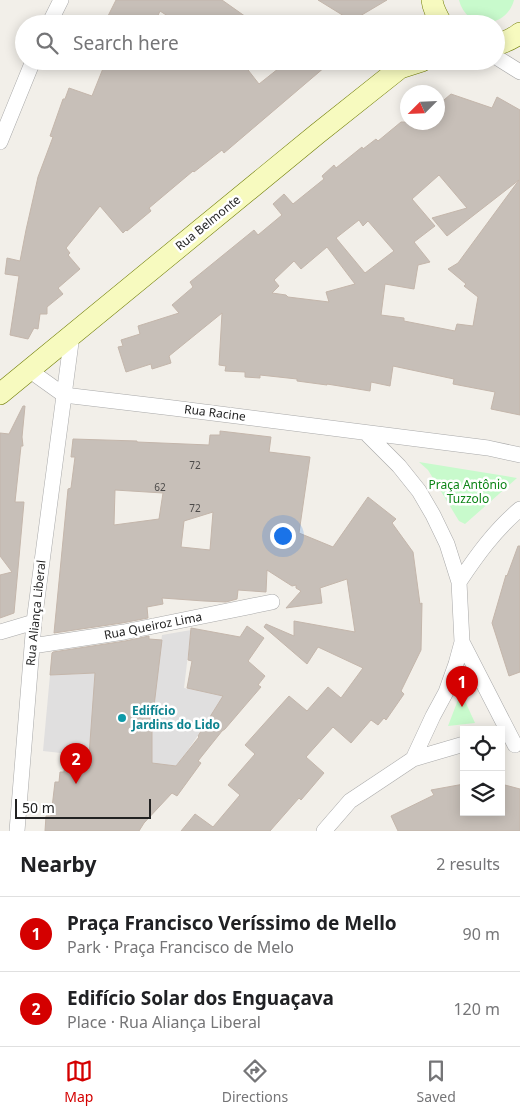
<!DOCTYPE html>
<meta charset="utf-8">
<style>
body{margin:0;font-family:"Noto Sans",sans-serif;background:#f2f2f2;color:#202124}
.controls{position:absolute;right:15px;bottom:15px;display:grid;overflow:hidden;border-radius:0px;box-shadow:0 2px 12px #0003}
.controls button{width:45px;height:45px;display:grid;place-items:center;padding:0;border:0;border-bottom:1px solid #e0e0e0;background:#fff;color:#202124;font:25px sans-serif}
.compass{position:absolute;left:400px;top:85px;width:45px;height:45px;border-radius:50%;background:#fff;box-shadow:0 2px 12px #0003;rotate:246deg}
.scale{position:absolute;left:15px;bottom:12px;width:136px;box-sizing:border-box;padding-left:5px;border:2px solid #222;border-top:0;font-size:14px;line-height:18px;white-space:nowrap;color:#222;-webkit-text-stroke:4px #fff;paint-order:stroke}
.you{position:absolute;left:282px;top:535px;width:18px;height:18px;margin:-12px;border:4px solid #fff;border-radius:50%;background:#1a73e8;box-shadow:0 0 0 8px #1a73e833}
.badge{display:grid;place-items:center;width:32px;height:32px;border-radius:50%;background:#d40000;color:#fff;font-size:16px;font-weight:700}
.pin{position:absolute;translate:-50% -41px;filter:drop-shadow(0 1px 2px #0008)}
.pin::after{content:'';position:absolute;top:26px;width:18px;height:15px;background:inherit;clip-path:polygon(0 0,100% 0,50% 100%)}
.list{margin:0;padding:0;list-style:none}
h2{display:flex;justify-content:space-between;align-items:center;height:65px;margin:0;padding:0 20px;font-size:21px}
h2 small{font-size:16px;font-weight:400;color:#757577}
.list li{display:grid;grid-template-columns:32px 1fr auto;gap:15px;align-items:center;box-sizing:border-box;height:75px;padding:0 20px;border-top:1px solid #e0e0e0}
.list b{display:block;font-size:19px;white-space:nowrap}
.list p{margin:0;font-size:16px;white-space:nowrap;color:#757577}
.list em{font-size:16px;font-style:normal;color:#757577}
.icon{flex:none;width:28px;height:28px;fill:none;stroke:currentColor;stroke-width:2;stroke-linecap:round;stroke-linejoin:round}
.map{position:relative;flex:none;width:520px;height:831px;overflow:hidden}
.search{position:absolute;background:#fff;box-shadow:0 2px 12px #0003;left:15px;right:15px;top:15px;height:55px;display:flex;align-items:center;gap:12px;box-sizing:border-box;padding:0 18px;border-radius:28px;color:#757577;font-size:19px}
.sheet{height:215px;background:#fff}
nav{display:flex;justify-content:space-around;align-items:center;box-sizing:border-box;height:70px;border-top:1px solid #e0e0e0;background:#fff;font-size:14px;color:#757577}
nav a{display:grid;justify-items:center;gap:2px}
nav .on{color:#d40000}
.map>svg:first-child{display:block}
</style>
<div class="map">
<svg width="520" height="831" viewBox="0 0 520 831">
<rect width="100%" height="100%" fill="#f2efe9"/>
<path fill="#e0dfdf" d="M191 630 184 688 202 691 226 694 186 753 176 766 43 751 50 675 158 671 162 635Z"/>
<path fill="#c8facc" d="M459 0H514C506 30 466 30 459 0Z
M419 462 517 478 465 524 459 521 428 470Z
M461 692 475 723 448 726Z"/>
<path fill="#c7bfb8" stroke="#c4b6ab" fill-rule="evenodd" d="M116 0H222L256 24H180L160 11 154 24H104Z
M318 0H387L360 16H344Z
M106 61H241L259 84 288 61H332L224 153 222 150 194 172 193 171 149 208 151 211 127 231 126 230 123 233 100 206 66 248 70 253 68 255 80 269 58 288 63 294 47 307V314H40L38 329 34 328 28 339 10 335 19 276 5 274 7 258 20 261 26 230 38 177 53 137 50 136 63 99H65L69 88 92 96Z
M451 94 492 108 497 97 520 110V415L491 409 495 392 453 384 454 379 393 366 390 386 371 382 370 391 327 384V385L297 381V379L260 375V378L245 377V372L225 371 226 366 219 365 222 313 169 356 171 363 152 369 151 364 126 372 118 347 123 346 121 340 140 334 138 326 179 313 172 305 193 287 190 282 254 230 258 235 282 215 273 204 284 194 293 204 324 179 322 176 334 165 336 168 362 147 363 149 376 139 378 141 401 122H438V105ZM439 175 467 208 432 218 447 236 519 180 458 263 448 269 466 284 464 286 478 297 473 326 457 324 455 331 404 321V318L381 315 385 284 414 289 418 265 430 262 414 242 435 226 412 199ZM359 220 363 226 368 221 394 251 365 273 336 238ZM327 247 355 284 326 292 329 302 288 297 286 295 272 293 279 286 274 280 294 261 301 269Z
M23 406H25L22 437 23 446H21L15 502H24L14 613 0 618V575L12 572 0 556V433L9 434Z
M220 431 271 437 269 452 310 457 299 533 333 547 368 497 396 519 392 523 413 552 420 604 422 603 421 650 401 691 404 694 386 720 384 718 378 725 371 720 351 743 333 727 306 757 324 773 301 800 299 798 270 831H181L195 814 213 827 240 795 228 785 255 754 245 745 289 696 307 711 328 687 341 698 363 668 318 647 307 664 264 627 266 624 294 636V621L355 632 347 579 320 588 322 603 286 608 301 591 296 588V585L292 586 267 570 266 592 238 590 237 599 226 602 204 601 162 598 163 604 147 607 148 618 122 623 54 633 68 489 71 488 75 457H71L73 439 137 441V442L209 445 210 435H220ZM115 490 163 493 159 519 114 525ZM213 512 210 550 181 547 184 521Z
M518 546H520V672L509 676 492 623 506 575 507 576Z
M247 626 264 638 248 661 265 676 258 685 261 687 225 729 222 731 198 761 201 763 177 796 172 793 144 823 139 831H45L46 816H51L55 782H59L60 772H64L65 761 85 763 86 755 89 756 95 673 50 675 52 653 53 652 125 641 149 636V639L162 640 154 706 159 707 156 730 152 731V763L176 766 199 737 198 736 223 696 187 688 192 661 188 660 191 628 240 637Z
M464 784V812H501V784L520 789V831H398L391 816 434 795 431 790Z"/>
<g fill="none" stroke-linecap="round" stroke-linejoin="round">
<g stroke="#a9a9a9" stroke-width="16">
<path id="minor" d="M49 24 61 0
M496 57 520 72
M0 142 33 61
M29 370 64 395
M64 395 173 408 488 448 520 455
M366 433 399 466 419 491 433 515 447 544 459 582 462 642 456 664 446 692 433 716 413 759
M459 582C477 555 495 530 520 509
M0 632 34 622
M462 642 515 745
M32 646 124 632 272 602
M17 831 34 622 72 335
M324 831 350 801 413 759 464 744"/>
</g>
<g stroke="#707d05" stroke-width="22">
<path id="secondary" d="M432 0C433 9 437 16 442 24
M496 45C505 42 513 39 520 33
M0 394 317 134 400 68 422 61"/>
</g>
<use href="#minor" stroke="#fff" stroke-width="15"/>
<use href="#secondary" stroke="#f7fabf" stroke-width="21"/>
</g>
<circle fill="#0f9aa8" stroke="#fff" stroke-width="2" cx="122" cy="718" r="5"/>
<g text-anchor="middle" stroke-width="5" stroke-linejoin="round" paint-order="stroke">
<g font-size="10" fill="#4b4948">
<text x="195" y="469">72</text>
<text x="160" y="491">62</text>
<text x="195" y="512">72</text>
</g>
<g font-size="12" fill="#222" stroke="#fff">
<text transform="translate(208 223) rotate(-39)" y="4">Rua Belmonte</text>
<text transform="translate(215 413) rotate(7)" y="4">Rua Racine</text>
<text transform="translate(36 613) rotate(-84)" y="4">Rua Aliança Liberal</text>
<text transform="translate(153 626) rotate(-11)" y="4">Rua Queiroz Lima</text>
</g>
<g font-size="12" fill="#0c8416" stroke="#fff">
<text x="468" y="489">Praça Antônio<tspan x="468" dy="14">Tuzzolo</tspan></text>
</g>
<g font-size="12" font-weight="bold" fill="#0d838f" stroke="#fff" text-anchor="start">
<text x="132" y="715">Edifício<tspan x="132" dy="14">Jardins do Lido</tspan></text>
</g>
</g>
</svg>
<div class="controls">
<button><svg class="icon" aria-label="locate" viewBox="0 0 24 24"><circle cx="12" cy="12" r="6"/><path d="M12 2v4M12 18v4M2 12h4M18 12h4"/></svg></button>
<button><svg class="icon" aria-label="layers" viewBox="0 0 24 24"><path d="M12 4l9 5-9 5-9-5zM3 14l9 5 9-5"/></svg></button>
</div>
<svg class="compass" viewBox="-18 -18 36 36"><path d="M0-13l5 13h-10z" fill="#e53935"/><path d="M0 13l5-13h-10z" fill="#757577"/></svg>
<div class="scale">50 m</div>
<div class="you"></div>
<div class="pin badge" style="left:462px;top:707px">1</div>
<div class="pin badge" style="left:76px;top:784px">2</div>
<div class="search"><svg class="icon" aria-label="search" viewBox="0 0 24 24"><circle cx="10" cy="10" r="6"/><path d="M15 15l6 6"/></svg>Search here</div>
</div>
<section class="sheet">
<h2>Nearby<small>2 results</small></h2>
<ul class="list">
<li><span class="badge">1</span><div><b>Praça Francisco Veríssimo de Mello</b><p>Park · Praça Francisco de Melo</p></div><em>90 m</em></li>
<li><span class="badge">2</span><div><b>Edifício Solar dos Enguaçava</b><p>Place · Rua Aliança Liberal</p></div><em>120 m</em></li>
</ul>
</section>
<nav>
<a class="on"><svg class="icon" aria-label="map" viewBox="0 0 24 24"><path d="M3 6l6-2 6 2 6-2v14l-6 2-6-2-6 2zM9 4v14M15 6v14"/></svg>Map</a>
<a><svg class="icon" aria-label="directions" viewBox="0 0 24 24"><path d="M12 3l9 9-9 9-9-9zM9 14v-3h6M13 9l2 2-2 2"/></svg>Directions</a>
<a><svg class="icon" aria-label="saved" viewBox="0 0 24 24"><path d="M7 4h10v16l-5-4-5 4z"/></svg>Saved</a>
</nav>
